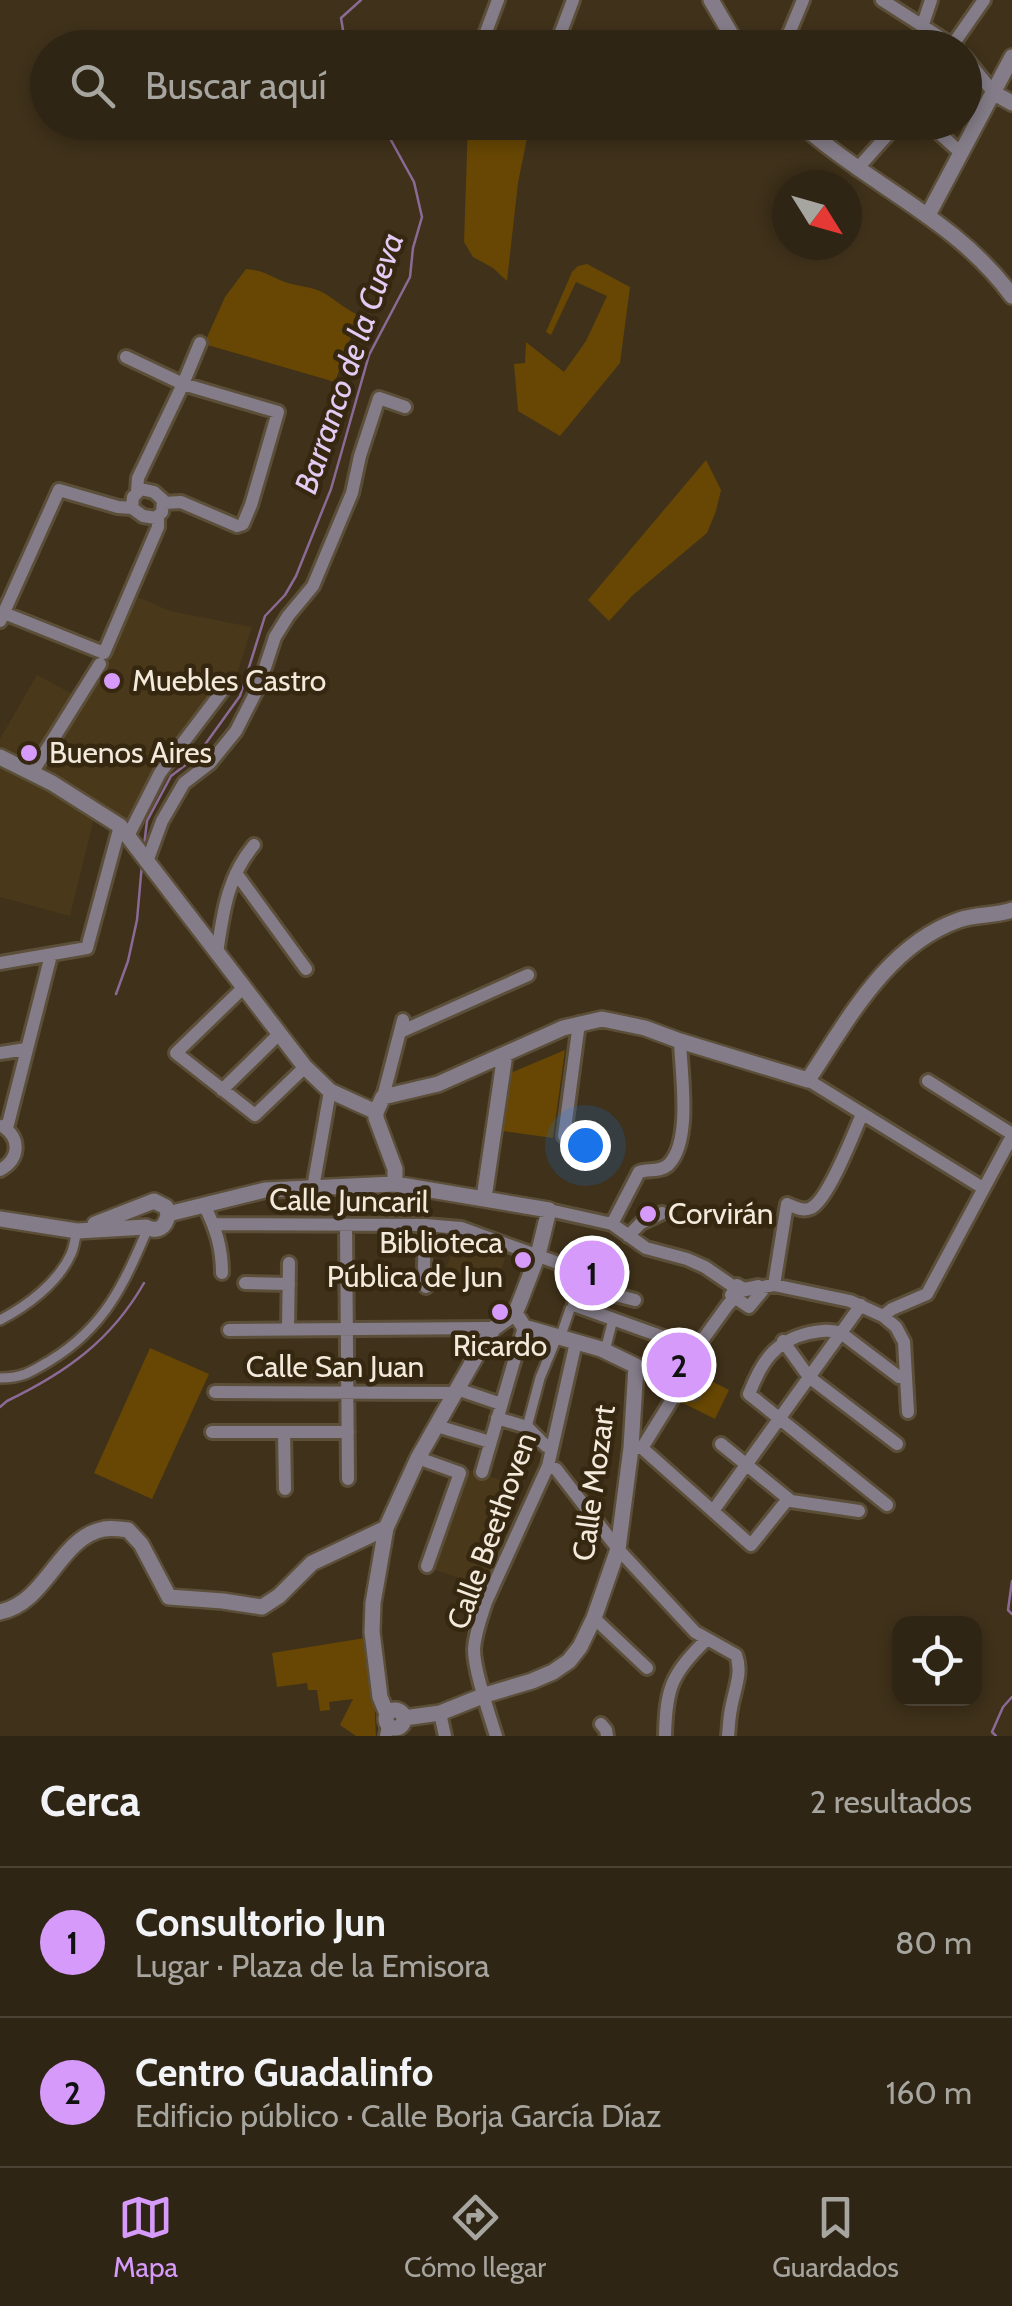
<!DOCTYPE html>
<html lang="es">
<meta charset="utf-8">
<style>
body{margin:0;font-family:Cabin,sans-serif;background:#372d1d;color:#f1f3f6}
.controls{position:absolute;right:30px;bottom:30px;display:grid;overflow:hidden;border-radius:20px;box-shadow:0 5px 15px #0003}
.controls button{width:90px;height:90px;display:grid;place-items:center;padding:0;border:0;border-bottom:2px solid #4a4234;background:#2f2514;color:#f1f3f6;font:50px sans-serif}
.compass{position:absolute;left:772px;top:170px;width:90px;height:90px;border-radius:50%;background:#2f2514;box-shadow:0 5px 15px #0003;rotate:127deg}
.you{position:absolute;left:585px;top:1145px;width:35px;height:35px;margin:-25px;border:8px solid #fff;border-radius:50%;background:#1a73e8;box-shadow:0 0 0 15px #1a73e833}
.badge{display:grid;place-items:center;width:65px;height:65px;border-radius:50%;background:#d69bfa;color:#111;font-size:32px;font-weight:700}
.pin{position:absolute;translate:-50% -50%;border:5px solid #fff;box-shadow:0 2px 10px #0006}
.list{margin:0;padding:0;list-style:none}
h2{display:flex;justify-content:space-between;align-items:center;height:130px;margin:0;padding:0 40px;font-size:42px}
h2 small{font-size:32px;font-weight:400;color:#a7a5a0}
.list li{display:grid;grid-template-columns:65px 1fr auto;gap:30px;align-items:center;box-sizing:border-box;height:150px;padding:0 40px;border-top:2px solid #4a4234}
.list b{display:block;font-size:38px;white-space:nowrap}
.list p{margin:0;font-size:32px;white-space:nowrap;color:#a7a5a0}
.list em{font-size:32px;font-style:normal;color:#a7a5a0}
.icon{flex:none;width:55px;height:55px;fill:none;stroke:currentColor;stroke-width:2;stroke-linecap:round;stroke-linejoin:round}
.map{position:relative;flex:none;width:1012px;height:1736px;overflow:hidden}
.search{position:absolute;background:#2f2514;box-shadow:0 5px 15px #0003;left:30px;right:30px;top:30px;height:110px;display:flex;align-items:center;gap:25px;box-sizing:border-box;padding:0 35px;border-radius:55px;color:#a7a5a0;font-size:38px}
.sheet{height:430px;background:#2f2514}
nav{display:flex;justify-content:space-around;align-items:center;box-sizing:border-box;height:140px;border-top:2px solid #4a4234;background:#2f2514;font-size:28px;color:#a7a5a0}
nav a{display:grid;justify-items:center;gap:5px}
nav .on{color:#d69bfa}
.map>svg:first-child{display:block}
</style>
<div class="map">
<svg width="1012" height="1736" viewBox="0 0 1012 1736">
<rect width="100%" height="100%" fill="#3f311a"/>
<path fill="#4a381a" d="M138 597 170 611 252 627 234 683 156 781 129 829 97 806 70 916 0 897V771L3 748 0 746V739L37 675 82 699 107 659Z
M458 1233 508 1250 496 1285 446 1269Z
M467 1469 504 1481 483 1526 508 1540 488 1584 484 1586 429 1568Z"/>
<path fill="#674703" d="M468 123H530L518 183 507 281 493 268 473 257 464 242Z
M587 264 630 287 620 363 560 436 518 411 514 364 525 363 526 342 564 372 586 341 607 296 576 282 551 335 546 332 572 272 578 266Z
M246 269C267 271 268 276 285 282 298 287 311 286 324 293 336 300 346 310 359 315L335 382 204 344 225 297Z
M706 460 721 490 716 511 707 533 633 595 609 621 588 600Z
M565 1050 553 1138 503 1131 508 1074Z
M150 1348 209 1374 152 1499 94 1473Z
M687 1369 729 1390 715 1419 673 1398Z
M365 1638 374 1695 376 1736H356L340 1725 353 1699 329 1702 330 1710 320 1711 317 1690H308L307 1683 277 1687 272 1653Z"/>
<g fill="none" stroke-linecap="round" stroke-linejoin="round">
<path stroke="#8b6b96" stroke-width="2.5" d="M346 48 341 18 361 0
M144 846 147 821 171 776 196 757 240 696 265 616 285 595 296 576 331 489 369 355 410 277 413 248 422 217 414 182 381 122
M116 994 128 961 137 920 142 864
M0 1407 7 1401C65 1373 111 1341 144 1283
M1012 1581 1008 1610 1012 1614
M996 1736 992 1732 1003 1707 1012 1697"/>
<g stroke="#5c4f39" stroke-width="14">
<path id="pedestrian" d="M0 1320C27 1306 58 1283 71 1254 74 1248 75 1238 77 1231
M560 1338 570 1309 574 1305
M605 1351 613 1319
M0 1378C23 1378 31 1372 51 1360 105 1327 124 1284 148 1228
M527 1427 540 1378 557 1337"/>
</g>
<g stroke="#5c4f39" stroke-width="18">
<path id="minor" d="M882 0 957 48
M923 24 931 0
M786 42 801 48
M954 43 984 0
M480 48 498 0
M555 48 573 0
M783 48 803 0
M964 56 994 93
M927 122 961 153
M857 169 899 122
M126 357 183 384 278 412 251 505 243 524 237 526 181 502 164 503
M141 489 154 492 163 500 162 512 156 518 143 516 132 508 133 497Z
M137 492 138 478 183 384 200 343
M4 613 104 653 158 527V516
M0 621 59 490 118 507 132 508
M32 773 100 664
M128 836 160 773 226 686
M148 859 162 821 184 783 210 763 236 731 259 686 275 637 288 616 313 586 352 493 360 456 379 398 405 407
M236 873 306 969
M217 953C223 913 227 877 254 845
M0 963 87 948 120 826
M243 988 176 1053 255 1115 305 1067
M400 1032 528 975
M0 1053 26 1049
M808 1080 983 1188
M928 1081 1012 1134
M222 1090 279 1034
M383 1097 403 1020
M7 1128 51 955
M564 1136 579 1023
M0 1170C20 1159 21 1138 2 1126
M313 1188 330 1091
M204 1205C216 1228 222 1248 222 1273
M549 1210 612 1224 646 1248 687 1259 705 1267 740 1291
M214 1224 425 1225 461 1228 580 1271V1286L574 1305 663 1337
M612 1224 639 1172C649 1169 662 1172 669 1164 692 1140 681 1073 680 1041
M346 1225 348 1479
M425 1225 424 1266 426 1287
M628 1236 641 1223 662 1213
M245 1283 289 1284
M737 1285 744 1289 758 1286 763 1290 749 1307 731 1295Z
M774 1285 787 1204C795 1207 803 1212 811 1208 828 1200 854 1133 862 1114
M580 1286 635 1300
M883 1316 892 1309 927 1294 1012 1136
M288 1329 289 1263
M229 1330 494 1328
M783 1341 809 1377 897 1444
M636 1366 693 1393
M457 1389 501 1404
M215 1392 455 1393
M497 1418 527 1427 546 1446 552 1448
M437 1426 490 1442
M212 1432H348
M284 1432 285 1489
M721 1444 791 1501 859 1511
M635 1448H642L751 1545 788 1499
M642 1448 673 1398 701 1342 727 1306 740 1291 774 1285 850 1301 883 1316 896 1327 904 1342 908 1412
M418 1458 460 1473 427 1566
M548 1466 556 1469 618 1549 695 1632 736 1655C743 1673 734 1690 731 1709 729 1718 729 1727 728 1736
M482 1472 524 1327
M887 1505 749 1394C761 1363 774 1341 809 1333 820 1331 830 1329 841 1333L899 1377
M713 1511 861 1305
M594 1618 647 1668
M440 1713 445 1736
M601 1724 606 1730 607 1736
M386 1736 388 1725
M496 1736C489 1713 474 1671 474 1649 475 1633 481 1618 486 1602L548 1466 576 1342
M665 1736C666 1686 672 1674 707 1639"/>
</g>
<g stroke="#5c4f39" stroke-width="20">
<path id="tertiary" d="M711 0 739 48
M994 93 1012 103
M799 122C869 186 955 218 1012 296
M928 215 1012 57
M0 757 52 783 120 826 305 1067 330 1091 376 1112
M395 1184V1169L376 1118V1112L383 1097 438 1084 563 1028 602 1019 645 1028 680 1041 808 1080C848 1020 887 945 959 920 976 914 995 916 1012 910
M484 1198 505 1054
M168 1214 265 1190 395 1184 549 1210 538 1255 519 1304 515 1313 494 1328 480 1349 418 1458 386 1528 373 1603 372 1632 380 1697 387 1714
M0 1219 77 1231 146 1227C158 1233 166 1227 168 1214
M95 1224 154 1201 166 1207 168 1214
M0 1612C48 1602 58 1538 104 1529 111 1528 121 1529 128 1530L141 1544 169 1597 223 1601 262 1607 279 1596 312 1563 386 1528
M386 1719a9 9 0 1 1 18 0a9 9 0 1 1-18 0Z
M404 1718 440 1713 485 1695 532 1681 553 1672 569 1661 580 1647 594 1618 618 1549 631 1448 636 1366 601 1349 524 1327 515 1313"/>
</g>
<use href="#pedestrian" stroke="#847d89" stroke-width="9"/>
<use href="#minor" stroke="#847d89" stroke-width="12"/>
<use href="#tertiary" stroke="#847d89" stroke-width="15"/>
</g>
<g fill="#d69bfa" stroke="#352710" stroke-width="4">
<circle cx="112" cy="681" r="10"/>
<circle cx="29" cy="753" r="10"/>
<circle cx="648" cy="1214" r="10"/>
<circle cx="523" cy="1260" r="10"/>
<circle cx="500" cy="1312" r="10"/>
</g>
<g text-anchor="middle" stroke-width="9" stroke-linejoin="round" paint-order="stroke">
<g font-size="30" fill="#f3eadc" stroke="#352710" text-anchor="start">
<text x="132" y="691">Muebles Castro</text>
<text x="49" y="763">Buenos Aires</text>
<text x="668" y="1224">Corvirán</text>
<text x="503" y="1253" text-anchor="end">Biblioteca<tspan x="503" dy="34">Pública de Jun</tspan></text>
<text x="500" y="1356" text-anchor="middle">Ricardo</text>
</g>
<g font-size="30" fill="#f3eadc" stroke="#352710">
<text transform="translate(349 1201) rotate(1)" y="10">Calle Juncaril</text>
<text x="335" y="1377">Calle San Juan</text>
<text transform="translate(594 1483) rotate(-82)" y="10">Calle Mozart</text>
<text transform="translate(492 1531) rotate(-70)" y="10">Calle Beethoven</text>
</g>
<g font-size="32" font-style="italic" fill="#e3cbf3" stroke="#352710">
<text transform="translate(349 363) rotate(-71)" y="11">Barranco de la Cueva</text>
</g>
</g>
</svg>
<div class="controls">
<button><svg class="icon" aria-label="locate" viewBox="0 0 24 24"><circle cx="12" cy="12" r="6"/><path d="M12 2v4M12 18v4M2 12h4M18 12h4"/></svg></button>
</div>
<svg class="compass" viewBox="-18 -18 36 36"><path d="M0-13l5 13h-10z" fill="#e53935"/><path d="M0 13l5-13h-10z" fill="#a7a5a0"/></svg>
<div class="you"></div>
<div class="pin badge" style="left:592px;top:1273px">1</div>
<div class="pin badge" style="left:679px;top:1365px">2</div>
<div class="search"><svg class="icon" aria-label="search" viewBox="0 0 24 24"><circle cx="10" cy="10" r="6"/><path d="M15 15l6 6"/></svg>Buscar aquí</div>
</div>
<section class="sheet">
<h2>Cerca<small>2 resultados</small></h2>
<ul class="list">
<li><span class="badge">1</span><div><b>Consultorio Jun</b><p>Lugar · Plaza de la Emisora</p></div><em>80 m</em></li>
<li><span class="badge">2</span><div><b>Centro Guadalinfo</b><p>Edificio público · Calle Borja García Díaz</p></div><em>160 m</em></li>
</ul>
</section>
<nav>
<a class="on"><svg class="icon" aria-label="map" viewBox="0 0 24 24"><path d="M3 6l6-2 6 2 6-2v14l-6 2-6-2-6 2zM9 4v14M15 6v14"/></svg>Mapa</a>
<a><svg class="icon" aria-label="directions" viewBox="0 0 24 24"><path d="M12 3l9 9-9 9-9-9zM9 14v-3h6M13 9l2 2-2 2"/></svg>Cómo llegar</a>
<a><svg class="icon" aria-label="saved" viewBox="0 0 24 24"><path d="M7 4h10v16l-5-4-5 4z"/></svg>Guardados</a>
</nav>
